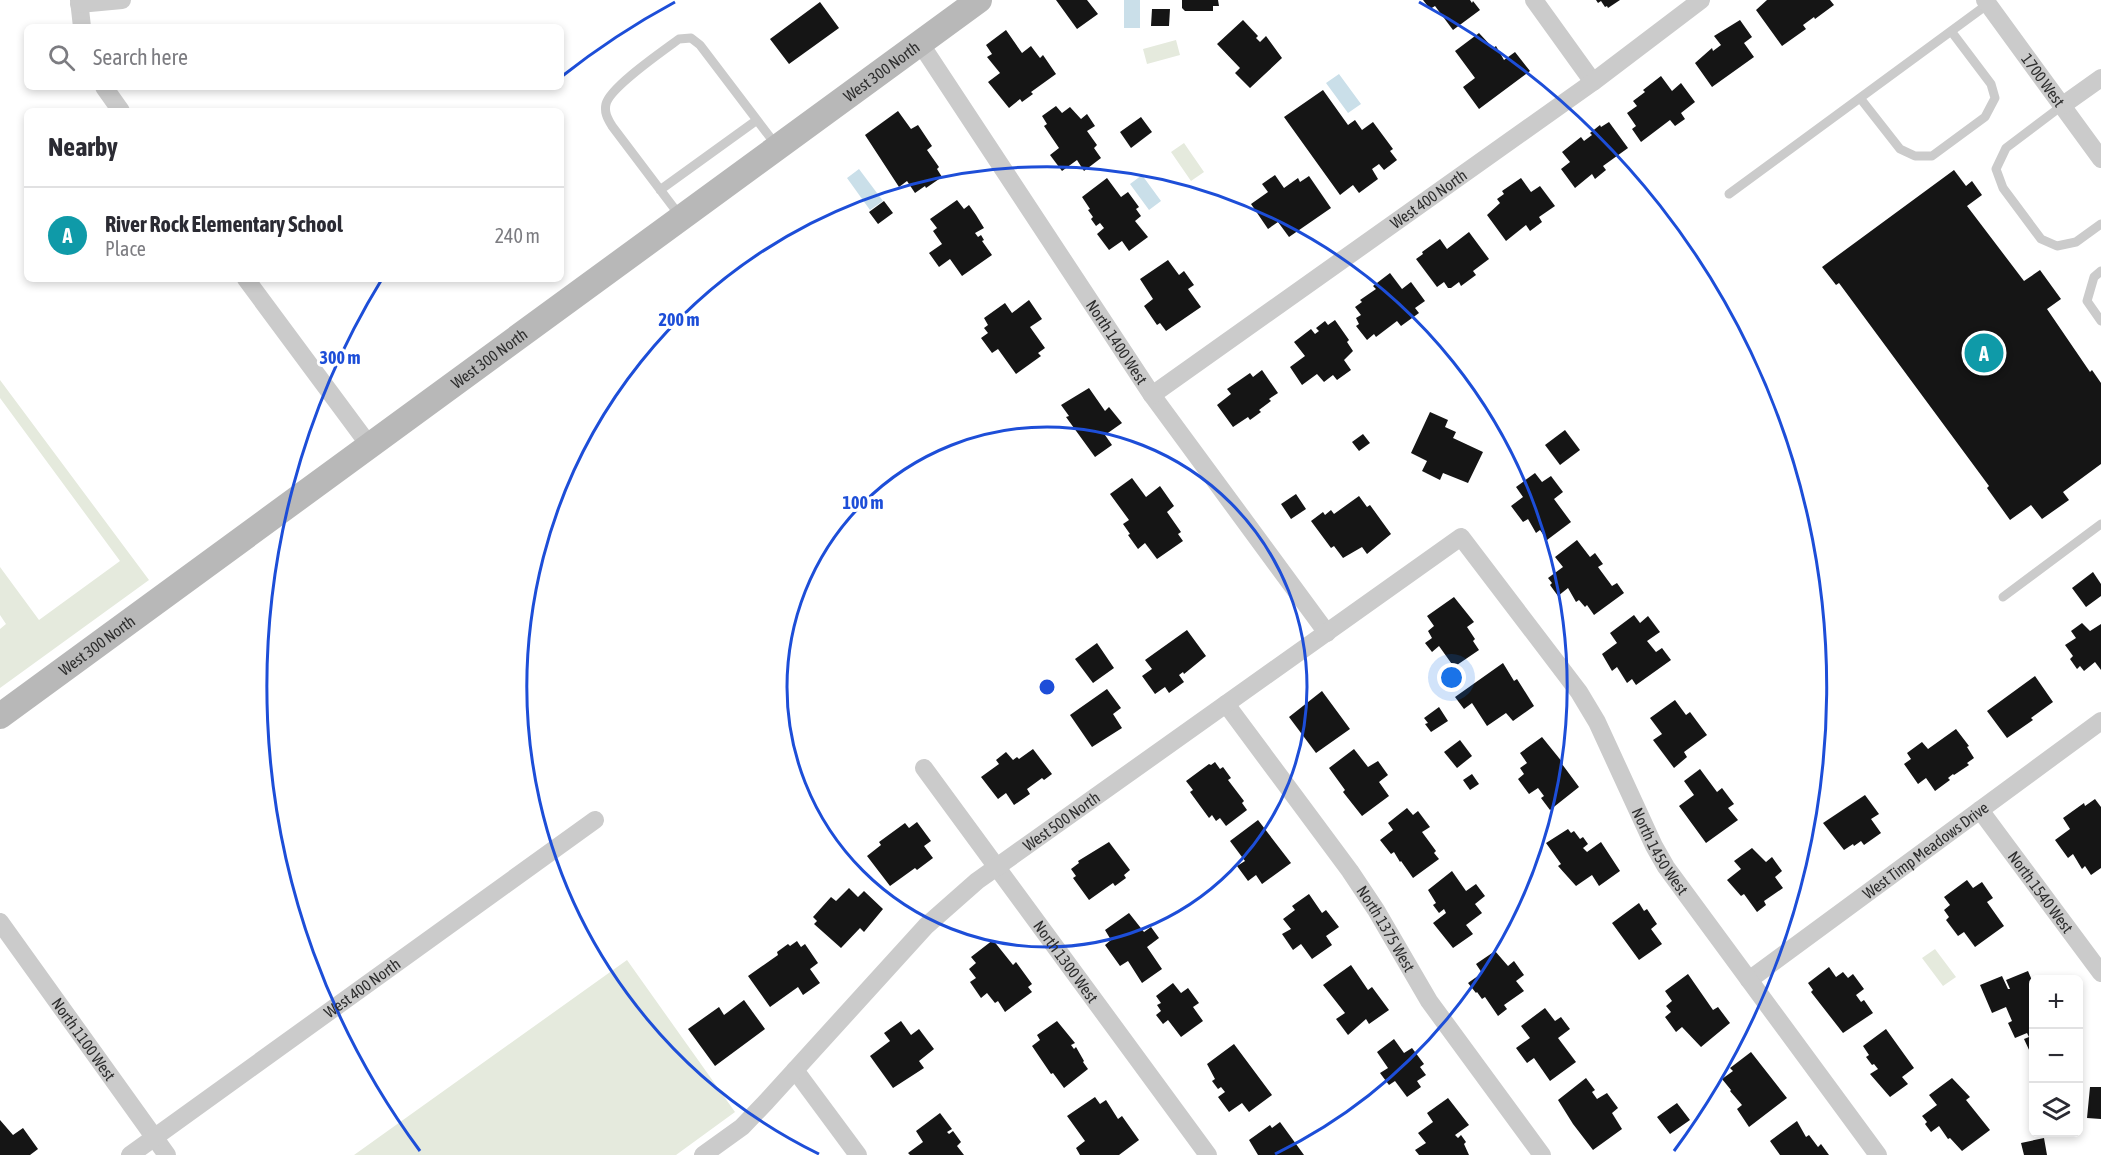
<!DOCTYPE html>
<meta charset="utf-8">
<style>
body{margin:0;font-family:"Asap Condensed",sans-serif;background:#f7f7f7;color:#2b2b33}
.controls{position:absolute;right:18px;bottom:18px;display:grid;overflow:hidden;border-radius:9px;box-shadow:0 3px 9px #0003}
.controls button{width:54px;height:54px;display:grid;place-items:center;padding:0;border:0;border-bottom:2px solid #e1e1e2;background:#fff;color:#2b2b33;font:30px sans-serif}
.you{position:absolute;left:1452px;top:678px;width:21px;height:21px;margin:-15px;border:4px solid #fff;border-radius:50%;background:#1a73e8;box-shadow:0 0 0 9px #1a73e833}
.badge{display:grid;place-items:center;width:39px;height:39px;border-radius:50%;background:#2563eb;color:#fff;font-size:20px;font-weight:700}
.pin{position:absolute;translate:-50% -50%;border:3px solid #fff;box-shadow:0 2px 6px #0006}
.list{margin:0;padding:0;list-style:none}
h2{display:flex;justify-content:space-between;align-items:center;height:78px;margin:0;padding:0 24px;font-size:26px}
h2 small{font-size:20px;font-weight:400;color:#7c7c81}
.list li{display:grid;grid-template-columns:39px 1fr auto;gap:18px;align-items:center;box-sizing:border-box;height:96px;padding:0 24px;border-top:2px solid #e1e1e2}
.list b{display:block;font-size:22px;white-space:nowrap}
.list p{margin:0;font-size:20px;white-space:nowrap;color:#7c7c81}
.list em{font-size:20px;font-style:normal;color:#7c7c81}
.icon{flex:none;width:33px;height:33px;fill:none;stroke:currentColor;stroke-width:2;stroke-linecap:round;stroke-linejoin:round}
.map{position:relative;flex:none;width:2101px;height:1155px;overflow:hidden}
.search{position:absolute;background:#fff;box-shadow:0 3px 9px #0003;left:24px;top:24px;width:540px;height:66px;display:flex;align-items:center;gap:15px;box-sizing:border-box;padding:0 21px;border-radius:9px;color:#7c7c81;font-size:22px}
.panel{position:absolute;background:#fff;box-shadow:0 3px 9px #0003;left:24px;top:108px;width:540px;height:174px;border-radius:9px}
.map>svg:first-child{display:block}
</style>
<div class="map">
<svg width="2101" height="1155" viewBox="0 0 2101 1155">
<rect width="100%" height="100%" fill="#fff"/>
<path fill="#e5eadd" d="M1176 40 1180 55 1147 64 1143 49Z
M1184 143 1204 172 1191 181 1171 152Z
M0 380 149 580 0 688V629L6 624 0 615V567L39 620 120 561 0 398Z
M1935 949 1956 977 1943 986 1922 958Z
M627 960 735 1112 676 1155H354Z"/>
<path fill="#cadfe9" d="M1124 0H1140V28H1124Z
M1339 74 1361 104 1348 113 1326 83Z
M859 169 883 201 870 210 847 178Z
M1142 175 1161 201 1149 210 1130 184Z"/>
<path fill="#151515" d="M1056 0H1087L1098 14 1077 29Z
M1182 0H1218L1219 6H1213V11H1185L1182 8Z
M1423 0H1470L1472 3 1473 1 1480 10 1453 30 1435 6 1430 9Z
M1596 0H1620L1608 8 1607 6 1605 7 1601 1 1598 3Z
M1767 0H1830L1834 5 1815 19 1814 17 1803 25 1806 29 1782 46 1756 10Z
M820 2 839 28 789 64 770 39Z
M1152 9H1170L1169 26H1151Z
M1243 20 1258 36 1256 38 1260 42 1266 36 1282 58 1250 88 1235 73 1240 68 1217 44Z
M1740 20 1752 37 1744 43 1754 57 1712 87 1695 63 1712 48 1713 51 1721 45 1714 36Z
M1006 30 1022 53 1031 46 1040 58 1043 55 1056 74 1031 92 1033 94 1022 102 1020 99 1009 108 988 82 1000 73 987 57 992 54 986 45Z
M1479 33 1493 48 1496 46 1504 60 1515 52 1530 71 1479 109 1463 87 1475 78 1455 51Z
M1661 76 1672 91 1681 83 1695 102 1681 113 1685 119 1675 126 1670 120 1641 142 1632 129 1636 126 1627 113 1637 106 1633 101 1645 92 1643 90Z
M1323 90 1348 125 1355 120 1362 130 1373 122 1393 149 1390 151 1397 160 1384 170 1379 164 1372 169 1378 179 1359 193 1353 185 1340 195 1284 117Z
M1056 106 1062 113 1070 107 1081 119 1087 114 1095 126 1087 131 1097 145 1094 148 1101 158 1084 171 1077 160 1062 171 1050 155 1059 148 1044 126 1047 124 1042 116Z
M898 111 911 129 918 125 932 146 927 150 939 167 937 169 942 177 926 188 925 186 915 193 907 181 899 187 865 135Z
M1141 117 1152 132 1131 148 1120 132Z
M1609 122 1628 148 1603 166 1606 170 1595 179 1592 174 1575 188 1561 169 1570 162 1562 152 1581 137 1584 141 1592 135 1590 133 1600 125 1601 127Z
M1954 170 1966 186 1972 181 1982 195 1967 206 2024 281 2040 270 2061 299 2047 309 2090 372 2092 370 2101 383V464L2063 492 2069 500 2042 519 2031 505 2010 520 1987 488 1989 486 1839 283 1836 285 1822 267Z
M1275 175 1284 188 1298 178 1300 182 1309 176 1331 208 1289 237 1278 222 1268 229 1251 204 1268 192 1262 184Z
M1107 178 1121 197 1128 192 1139 207 1136 209 1141 216 1135 221 1148 237 1129 251 1122 241 1109 250 1097 234 1104 228 1100 223 1096 226 1091 219 1093 217 1088 210 1090 209 1082 197Z
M1521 178 1531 192 1540 186 1555 206 1539 217 1542 222 1530 231 1526 225 1506 241 1487 215 1500 203 1497 199 1504 194 1502 191Z
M957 200 964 209 969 205 976 215 984 228 975 233 978 237 981 235 984 240 982 241 992 255 962 276 950 259 939 267 929 253 942 244 933 231 937 228 930 219Z
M884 201 893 213 878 224 869 212Z
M1469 232 1489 259 1473 271 1476 275 1461 286 1459 282 1451 288H1448L1444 282 1437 287 1416 259 1423 254 1422 252 1440 239 1447 249Z
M1168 260 1179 275 1184 271 1194 285 1188 289 1201 307 1166 331 1160 323 1157 325 1144 306 1153 299 1140 279Z
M1390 273 1402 289 1411 282 1425 301 1415 308 1419 313 1401 326 1397 321 1376 337 1374 334 1367 340 1356 326 1359 324 1356 318 1361 315 1355 307 1362 302 1360 300 1376 289 1373 286Z
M1029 300 1042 319 1030 327 1045 348 1038 353 1041 356 1016 374 998 349 992 353 981 338 988 333 984 328 988 325 984 318 1005 303 1012 313Z
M1335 320 1349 340 1347 342 1353 351 1344 360 1351 370 1337 380 1333 375 1324 382 1317 374 1302 385 1290 367 1305 356 1294 342 1311 329 1315 334 1319 331 1316 328 1325 321 1328 325Z
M1262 370 1278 393 1269 399 1271 401 1259 410 1261 412 1250 420 1248 417 1233 427 1217 405 1231 394 1227 389 1250 373 1253 377Z
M1089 388 1105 411 1109 407 1122 423 1105 435 1112 445 1095 457 1066 417 1069 416 1061 405Z
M1430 412 1448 420 1445 427 1456 432 1453 438 1483 452 1468 483 1443 473 1440 480 1422 471 1427 461 1411 453Z
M1565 430 1580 450 1560 465 1545 445Z
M1363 434 1370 443 1359 451 1352 442Z
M1535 473 1542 482 1551 476 1563 492 1554 499 1571 522 1547 540 1540 530 1536 533 1528 519 1523 522 1511 506 1523 497 1516 487Z
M1132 478 1146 497 1160 486 1174 506 1167 512 1181 532 1178 534 1183 541 1157 559 1145 543 1138 549 1128 535 1130 534 1123 524 1129 520 1110 494Z
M1296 494 1306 509 1291 519 1281 504Z
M1359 496 1367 507 1370 505 1391 534 1367 554 1362 547 1343 558 1334 546 1331 548 1311 521 1323 512 1325 515 1331 510 1334 514Z
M1577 540 1590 557 1595 553 1603 564 1598 567 1612 586 1617 583 1624 593 1594 615 1587 605 1585 607 1579 600 1576 602 1568 588 1558 596 1550 585 1552 583 1548 578 1563 567 1555 557Z
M2093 572 2101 584V596L2086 607 2072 588Z
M1454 597 1474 622 1467 627 1475 639 1473 641 1479 650 1454 667 1439 646 1432 652 1425 643 1432 638 1428 631 1434 626 1427 616Z
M1634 615 1640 623 1648 616 1660 632 1647 641 1656 652 1662 648 1671 660 1636 685 1632 679 1627 683 1617 667 1612 671 1602 654 1617 643 1610 633Z
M2082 623 2090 631 2101 624V670L2095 662 2084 671 2080 666 2077 669 2070 659 2073 656 2065 645 2076 638 2071 631Z
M1187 630 1206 656 1184 674 1183 672 1179 675 1184 682 1169 693 1165 687 1155 694 1142 676 1152 669 1145 660Z
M1097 643 1114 668 1093 683 1075 659Z
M1503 663 1514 681 1517 679 1534 706 1513 721 1506 713 1487 726 1472 703 1464 709 1455 697Z
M2035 676 2053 702 2031 718 2033 720 2007 738 1987 711Z
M1107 689 1121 708 1113 714 1122 728 1092 747 1070 715Z
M1322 691 1350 729 1316 753 1289 717Z
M1675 700 1686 715 1690 712 1707 735 1684 752 1687 757 1674 768 1653 740 1662 734 1650 718Z
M1439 707 1448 721 1431 732 1425 724 1428 723 1424 718Z
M1956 729 1969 746 1967 747 1974 758 1967 763 1969 765 1954 775 1953 774 1948 778 1950 780 1935 791 1926 778 1918 784 1904 764 1911 759 1907 753 1922 742 1928 749Z
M1542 737 1563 763 1562 764 1579 787 1550 810 1541 798 1544 796 1538 788 1529 794 1518 779 1524 774 1520 768 1527 763 1520 753Z
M1460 740 1472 756 1457 768 1444 752Z
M1033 749 1052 774 1044 780 1042 778 1027 789 1030 794 1014 805 1006 793 998 799 981 777 999 764 996 760 1006 752 1013 760 1017 757 1019 759Z
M1354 749 1368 767 1378 761 1388 775 1379 782 1389 796 1362 816 1343 792 1345 790 1329 768Z
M1215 762 1220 769 1223 767 1231 778 1228 780 1244 801 1242 803 1247 810 1226 826 1220 818 1216 821 1212 815 1209 818 1190 792 1193 790 1186 781 1209 764 1211 765Z
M1700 769 1717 792 1722 788 1734 804 1728 808 1738 820 1706 843 1679 806 1694 795 1684 781Z
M1472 774 1479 784 1470 790 1463 780Z
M1865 795 1879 814 1871 819 1881 833 1864 845 1861 841 1854 846 1853 844 1844 850 1823 823Z
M2095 799 2101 807V868L2091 875 2085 866 2082 869 2073 854 2068 858 2055 840 2070 829 2063 818 2084 803 2085 806Z
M1407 808 1413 815 1418 811 1430 827 1422 832 1436 851 1434 853 1439 859 1413 878 1401 861 1400 862 1394 852 1391 854 1380 840 1393 830 1388 823Z
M1258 820 1291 863 1262 884 1256 875 1248 881 1237 866 1245 861 1230 841Z
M917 822 931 841 924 846 933 858 917 870 915 868 890 886 867 856 881 845 879 842 905 823 909 828Z
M1568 829 1571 833 1574 831 1580 839 1583 837 1588 844 1583 848 1587 852 1601 842 1620 871 1599 886 1592 875 1576 886 1558 866 1561 864 1546 843Z
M1109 842 1130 870 1124 875 1126 878 1115 886 1113 883 1089 900 1073 878 1076 876 1071 869 1079 863 1078 861Z
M1752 848 1766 862 1772 857 1782 871 1775 877 1783 888 1764 901 1766 905 1757 912 1744 894 1741 896 1727 880 1741 869 1734 861Z
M1452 871 1466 891 1476 884 1485 896 1475 904 1482 913 1466 925 1473 934 1453 948 1433 923 1446 913 1444 909 1439 913 1433 905 1436 903 1428 890Z
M1967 880 1973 888 1982 882 1993 898 1987 902 2004 926 1975 947 1964 932 1958 936 1946 920 1949 917 1944 910 1950 905 1944 897Z
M849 888 858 897 864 891 883 909 864 932 860 928 841 948 814 924 817 921 813 917 831 897 836 901Z
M1309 894 1322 913 1326 910 1339 927 1326 936 1332 945 1312 959 1301 944 1293 950 1282 934 1291 929 1283 919 1295 910 1292 906Z
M1639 903 1644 911 1647 909 1657 924 1651 929 1662 944 1639 960 1612 923Z
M1129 913 1144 932 1151 927 1159 938 1147 947 1162 969 1142 983 1128 961 1120 966 1105 945 1111 940 1105 930Z
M993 940 1013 965 1016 962 1032 984 1028 987 1032 992 1005 1012 998 1001 995 1003 987 993 981 998 970 982 976 978 969 969 976 963 971 957Z
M797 941 801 947 805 944 818 963 810 969 820 983 803 995 798 987 770 1007 748 976 778 955 777 952 788 944 790 946Z
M1495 951 1508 966 1514 961 1524 975 1516 981 1524 991 1504 1005 1507 1009 1498 1016 1485 997 1482 999 1477 992 1476 993 1468 983 1482 973 1476 964Z
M1351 965 1368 990 1372 987 1389 1010 1369 1024 1366 1019 1348 1035 1336 1019 1345 1013 1323 985Z
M1829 967 1836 977 1843 972 1848 978 1853 974 1864 989 1856 995 1861 1002 1864 1000 1873 1013 1843 1033 1811 992 1813 990 1808 983Z
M2028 971 2034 985V1051L2030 1052 2024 1039 2029 1037 2027 1033 2015 1038 2008 1023 2012 1021 2006 1007 1992 1013 1980 985 2002 976 2008 989H2010L2006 980Z
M1688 974 1713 1010 1718 1007 1730 1023 1701 1047 1682 1027 1676 1032 1665 1017 1671 1012 1666 1006 1672 1001 1665 991Z
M1173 983 1181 993 1188 988 1199 1003 1193 1007 1203 1021 1181 1037 1168 1020 1163 1024 1156 1015 1161 1011 1157 1005 1161 1003 1156 996Z
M744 1000 765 1029 715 1066 688 1029 719 1007 724 1015Z
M1545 1008 1555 1021 1561 1017 1570 1029 1558 1038 1576 1062 1550 1081 1534 1058 1527 1063 1516 1048 1530 1038 1521 1026Z
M901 1021 911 1035 919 1029 934 1049 919 1061 924 1068 893 1088 870 1056 890 1041 884 1033Z
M1057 1021 1075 1043 1071 1045 1074 1049 1076 1047 1084 1061 1083 1062 1088 1069 1064 1088 1053 1073 1051 1074 1032 1046 1040 1040 1037 1035Z
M1886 1029 1914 1068 1902 1077 1908 1084 1890 1097 1870 1074 1878 1069 1874 1064 1872 1065 1866 1057 1869 1055 1863 1046Z
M1394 1039 1404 1053 1412 1048 1424 1064 1420 1067 1426 1075 1417 1081 1421 1087 1407 1097 1395 1081 1389 1085 1380 1073 1388 1068 1377 1052Z
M1234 1044 1272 1095 1249 1112 1242 1103 1229 1112 1218 1097 1225 1092 1221 1087 1218 1089 1212 1081 1215 1079 1207 1064Z
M1751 1052 1787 1098 1749 1127 1737 1109 1742 1105 1730 1091 1731 1090 1722 1079 1733 1071 1730 1068Z
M1586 1078 1595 1090 1592 1092 1597 1099 1607 1093 1618 1108 1612 1113 1622 1129 1593 1150 1573 1124 1558 1100Z
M1952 1078 1970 1097 1966 1100 1990 1130 1962 1151 1950 1138 1948 1139 1939 1126 1931 1132 1925 1124 1927 1122 1922 1116 1937 1105 1929 1095Z
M2090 1087H2101V1119L2087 1118Z
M1095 1097 1100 1104 1106 1100 1118 1119 1122 1116 1139 1140 1119 1155H1080L1076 1148 1085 1141 1067 1116Z
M1448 1098 1469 1125 1455 1135 1458 1138 1461 1135 1466 1142 1464 1144 1469 1155H1419L1415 1150 1426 1143 1418 1133 1433 1122 1427 1113Z
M1677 1103 1690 1120 1670 1134 1657 1117Z
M940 1113 952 1129 947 1132 949 1134 953 1131 961 1142 957 1146 964 1155H910L908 1153 923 1142 916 1131Z
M0 1120 13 1135 23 1128 38 1149 30 1155H0Z
M1797 1121 1806 1137 1809 1135 1818 1147 1821 1144 1829 1155H1780L1770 1141Z
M1280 1122 1304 1155H1258L1249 1140 1270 1125 1272 1128Z
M2044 1138 2047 1155H2024L2021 1143Z"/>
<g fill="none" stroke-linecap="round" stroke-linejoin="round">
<path stroke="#cbcbcb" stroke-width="9" d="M1860 98 1900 149 1915 156H1932L1985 117 1995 98 1991 84 1951 31
M2063 105 2006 148 1996 169 2003 188 2041 239 2057 246 2076 242 2101 224
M660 190 757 120
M1729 194 1988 4
M680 216 612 126C608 119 604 113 606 104 610 87 663 51 679 39L691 38 700 45 776 145
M2101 271 2094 277 2087 301 2101 321
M2003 597 2101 524"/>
<g stroke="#cbcbcb" stroke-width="18">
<path d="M79 0 82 27"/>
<path d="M1534 0 1593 82"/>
<path id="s1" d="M1985 0 2101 159"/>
<path d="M79 4 122 0"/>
<path id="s2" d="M920 43 1152 395 1327 633"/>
<path d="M104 87 121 111"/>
<path d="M2063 105 2101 78"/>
<path d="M246 279 369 445"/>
<path id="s3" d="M1152 395 1593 82 1701 0"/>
<path id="s4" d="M1226 704 1350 871 1376 910 1429 1001 1542 1155"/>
<path id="s5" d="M924 768 1208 1155"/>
<path id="s6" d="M1980 810 2101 973"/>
<path id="s7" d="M0 922 167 1155"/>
<path id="s8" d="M1749 980 2101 721"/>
<path d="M795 1070 858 1155"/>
<path id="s9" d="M130 1155 595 820"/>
<path id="s10" d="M703 1155 742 1127 766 1102 926 926 977 881 1461 537 1579 692 1597 722 1654 846 1666 867 1878 1155"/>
</g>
<path stroke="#b8b8b8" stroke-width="26" id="s11" d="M0 716 979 0"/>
</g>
<g fill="none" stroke="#1d4ed8" stroke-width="3">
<circle cx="1047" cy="687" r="260"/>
<path d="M819 1154A520 520 0 1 1 1275 1154"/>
<path d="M420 1151A780 780 0 0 1 382 279M561 77A780 780 0 0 1 675 2M1419 2A780 780 0 0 1 1674 1151"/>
</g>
<g text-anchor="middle" stroke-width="6" stroke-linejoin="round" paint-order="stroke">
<g font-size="16" fill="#2e2e2e" stroke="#fff">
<text dy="6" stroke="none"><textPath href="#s11" startOffset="1092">West 300 North</textPath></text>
<text dy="6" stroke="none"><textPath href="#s1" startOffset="99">1700 West</textPath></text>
<text dy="6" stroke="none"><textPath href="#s3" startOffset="339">West 400 North</textPath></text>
<text dy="6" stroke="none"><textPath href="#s2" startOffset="358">North 1400 West</textPath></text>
<text dy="6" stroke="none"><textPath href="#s11" startOffset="606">West 300 North</textPath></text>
<text dy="6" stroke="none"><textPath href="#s11" startOffset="120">West 300 North</textPath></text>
<text dy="6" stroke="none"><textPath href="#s10" startOffset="492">West 500 North</textPath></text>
<text dy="6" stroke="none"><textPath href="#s10" startOffset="1356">North 1450 West</textPath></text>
<text dy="6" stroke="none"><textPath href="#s8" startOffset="219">West Timp Meadows Drive</textPath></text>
<text dy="6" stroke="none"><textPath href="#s6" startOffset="102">North 1540 West</textPath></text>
<text dy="6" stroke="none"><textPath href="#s4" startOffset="276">North 1375 West</textPath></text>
<text dy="6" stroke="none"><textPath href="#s5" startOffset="240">North 1300 West</textPath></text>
<text dy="6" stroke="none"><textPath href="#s9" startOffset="286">West 400 North</textPath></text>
<text dy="6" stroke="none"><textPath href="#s7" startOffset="144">North 1100 West</textPath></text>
</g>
</g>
<circle cx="1047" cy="687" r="9" fill="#1d4ed8" stroke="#fff" stroke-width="3"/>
<g font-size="18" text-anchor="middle" font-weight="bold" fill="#1d4ed8" stroke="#fff" stroke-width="6" stroke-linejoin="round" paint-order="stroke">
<text x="679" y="326">200 m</text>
<text x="340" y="364">300 m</text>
<text x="863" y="509">100 m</text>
</g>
</svg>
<div class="controls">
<button>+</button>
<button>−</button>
<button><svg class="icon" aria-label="layers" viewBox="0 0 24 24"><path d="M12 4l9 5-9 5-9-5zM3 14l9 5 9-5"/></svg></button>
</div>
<div class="you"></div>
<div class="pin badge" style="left:1984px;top:353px;background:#0f9aa8">A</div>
<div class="search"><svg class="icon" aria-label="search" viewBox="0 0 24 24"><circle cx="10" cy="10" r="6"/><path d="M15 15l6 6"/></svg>Search here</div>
<section class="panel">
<h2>Nearby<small></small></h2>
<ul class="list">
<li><span class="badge" style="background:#0f9aa8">A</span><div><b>River Rock Elementary School</b><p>Place</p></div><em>240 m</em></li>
</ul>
</section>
</div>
